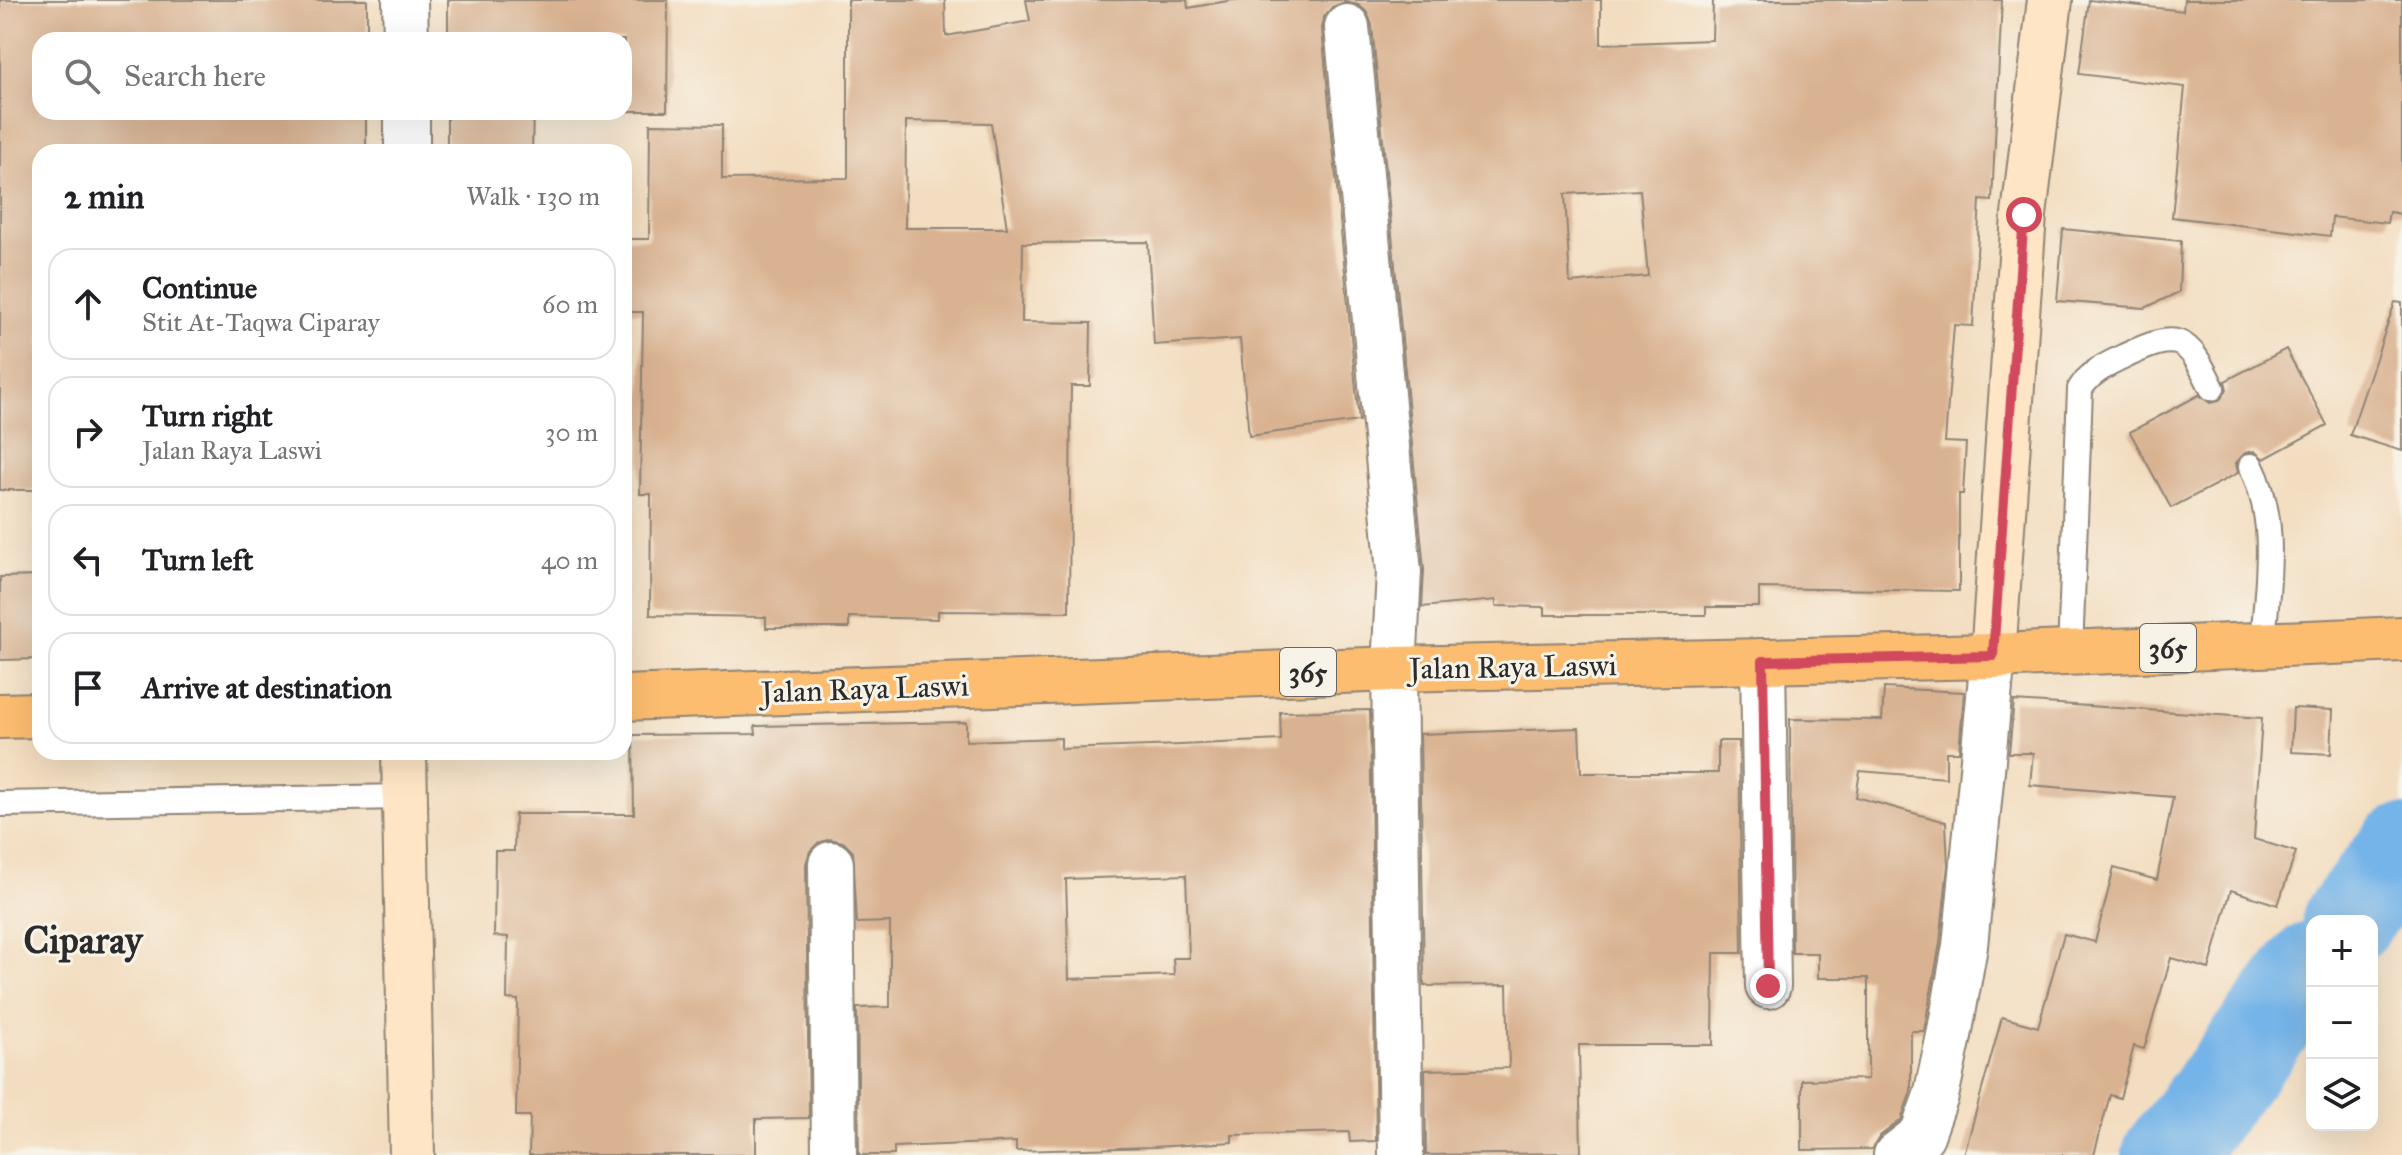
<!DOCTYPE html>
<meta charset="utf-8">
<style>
body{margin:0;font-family:"IM FELL Great Primer",serif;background:#f6f6f6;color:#202124}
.controls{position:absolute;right:24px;bottom:24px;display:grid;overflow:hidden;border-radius:16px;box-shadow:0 8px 32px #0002}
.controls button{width:72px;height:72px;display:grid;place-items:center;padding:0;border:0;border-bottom:2px solid #e0e0e0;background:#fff;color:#202124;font:40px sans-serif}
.stop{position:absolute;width:24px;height:24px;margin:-18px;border:6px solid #d1495b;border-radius:50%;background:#fff}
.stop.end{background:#d1495b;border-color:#fff;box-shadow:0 2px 8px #0008}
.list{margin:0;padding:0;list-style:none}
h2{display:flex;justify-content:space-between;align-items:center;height:104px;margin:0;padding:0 32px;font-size:34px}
h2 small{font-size:26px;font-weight:400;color:#757577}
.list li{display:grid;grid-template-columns:52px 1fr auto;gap:24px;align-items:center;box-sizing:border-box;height:112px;margin:0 16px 16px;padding:0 16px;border:2px solid #e0e0e0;border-radius:24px}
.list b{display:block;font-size:30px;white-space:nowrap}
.list p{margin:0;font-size:26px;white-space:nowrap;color:#757577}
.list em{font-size:26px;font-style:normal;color:#757577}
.icon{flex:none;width:44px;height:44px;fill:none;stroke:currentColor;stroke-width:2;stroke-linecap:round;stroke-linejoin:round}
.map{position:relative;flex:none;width:2402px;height:1155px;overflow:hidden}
.search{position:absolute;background:#fff;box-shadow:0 8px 32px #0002;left:32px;top:32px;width:600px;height:88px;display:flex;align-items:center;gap:20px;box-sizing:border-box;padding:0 28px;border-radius:24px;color:#757577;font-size:30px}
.panel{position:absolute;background:#fff;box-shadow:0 8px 32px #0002;left:32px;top:144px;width:600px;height:616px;border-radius:24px}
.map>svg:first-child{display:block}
</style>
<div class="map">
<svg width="2402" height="1155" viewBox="0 0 2402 1155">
<rect width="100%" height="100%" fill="#f7f3e8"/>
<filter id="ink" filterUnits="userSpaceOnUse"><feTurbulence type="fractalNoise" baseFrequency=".0125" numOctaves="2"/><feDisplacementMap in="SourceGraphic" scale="16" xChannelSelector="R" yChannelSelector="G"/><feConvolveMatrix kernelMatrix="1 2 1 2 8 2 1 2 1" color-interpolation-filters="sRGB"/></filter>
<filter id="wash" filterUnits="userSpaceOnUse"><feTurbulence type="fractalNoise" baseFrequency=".006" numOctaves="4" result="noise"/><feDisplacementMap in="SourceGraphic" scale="32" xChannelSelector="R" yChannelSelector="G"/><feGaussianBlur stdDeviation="1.8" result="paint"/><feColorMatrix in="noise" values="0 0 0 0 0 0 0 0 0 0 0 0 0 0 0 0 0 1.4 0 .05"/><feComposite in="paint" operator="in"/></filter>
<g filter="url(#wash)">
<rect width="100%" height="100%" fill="#f3ddc0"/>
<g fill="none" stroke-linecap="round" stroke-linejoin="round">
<path stroke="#75b4e8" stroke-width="90" d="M2347 921 2402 850
M2167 1155 2312 967"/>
</g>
<g id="blocks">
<path fill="#d9b291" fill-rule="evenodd" d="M0 0H367V40H40V112H366V152H40V490H0Z
M448 0H668L667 111H624V40H448Z
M848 0H945L946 36 1030 21 1026 0H1187L1188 8 1233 0H1601V44L1712 40 1713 0H2002L1992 201 1980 200 1973 326 1954 325 1945 442 1966 443 1963 494H1959V591L1759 588V607H1706V615H1545V607L1496 606V600L1422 607 1424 570 1372 25 1367 12 1358 5 1345 2 1332 7 1324 17 1322 29 1359 421 1249 436 1240 339 1154 345 1148 242 1023 243 1022 322 1091 323 1090 386H1071L1069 612 938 611V619L849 617V628H766V617L650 615 651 494H640L643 312H624V239H649L650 124 722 125V179L848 178ZM906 121 991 123 1007 228H905ZM1640 190 1648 276 1570 283 1565 194Z
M2089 0 2183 11 2184 0H2402V214L2389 212 2387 223 2332 217 2330 236 2172 217 2185 87 2079 74Z
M447 112H533L532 152H447Z
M2063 229 2181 241 2179 292 2145 308 2057 301Z
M2395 302 2402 303V451L2350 435Z
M2286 349 2327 425 2264 459 2254 451 2245 453 2236 463 2238 473 2171 508 2130 432 2199 395 2210 403 2219 401 2227 390 2225 381Z
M40 576V659L0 660V577Z
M1884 688 1964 692 1959 752H1946V778L1860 771 1856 797 1946 822 1948 865 1940 943 1924 1031H1911V1091L1901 1120 1880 1136 1872 1149 1802 1150V1080L1868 1079V978H1818V953H1792L1790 719 1882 720Z
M2014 701 2262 718 2254 839 2296 852 2278 905 2231 890 2209 969 2171 958 2144 1049 2134 1046 2120 1098 2110 1095 2094 1155H1964L2002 1017 2038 1027 2064 934 2095 942 2114 868 2157 880 2173 797 2030 785 2033 753H2009Z
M2293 708 2333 710 2331 754 2291 752Z
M1370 710 1376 1141 1350 1142 1349 1132 1232 1135V1142L1154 1147 1016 1151V1142L894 1147V1155H859L857 1008 890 1007V922L857 923 853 852 843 842 830 839 818 843 810 851 806 864 809 1118 756 1119V1155H529L530 1116H516L518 1000 507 999 508 937 494 936 495 851H514L515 814H634L633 735 756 734 755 726 966 722V741L1061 738V749L1181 745 1281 740 1280 712ZM1186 875 1189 958H1173L1174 975 1069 979 1066 879Z
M1579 728 1581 773H1718V741H1739L1742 953H1714L1713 1045H1579L1581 1153 1426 1155 1425 1070 1509 1068 1507 985 1424 986 1420 734Z"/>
</g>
</g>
<g filter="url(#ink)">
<use href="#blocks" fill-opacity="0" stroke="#8f8476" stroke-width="2"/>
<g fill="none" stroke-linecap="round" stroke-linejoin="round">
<g stroke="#8f8476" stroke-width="28">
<path id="service" d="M2251 466C2279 522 2267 582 2263 643
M2070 653 2080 389C2091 371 2107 365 2125 356 2178 331 2187 335 2212 388
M0 804 405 797"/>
</g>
<g stroke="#8f8476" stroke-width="48">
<path id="minor" d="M405 0 406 40
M1347 27 1399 572 1394 669 1401 1155
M407 152V112
M1763 661 1768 986
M831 864 834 1155"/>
</g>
<g stroke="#8f8476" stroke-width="48">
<path id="tertiary" d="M1896 1155 1922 1135 1936 1096 1949 1036 1965 946 1993 656"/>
</g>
<g stroke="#8f8476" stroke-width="48">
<path id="secondary" d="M1993 656 2024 215 2050 0
M404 752 412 1155"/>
</g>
<g stroke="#8f8476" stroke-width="48">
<path id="primary" d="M624 698 1394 669 1993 656 2402 639
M0 716 40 715"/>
</g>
<use href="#service" stroke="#fff" stroke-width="24"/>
<use href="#minor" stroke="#fff" stroke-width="44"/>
<use href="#tertiary" stroke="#fff" stroke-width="44"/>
<use href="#secondary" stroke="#fee5c5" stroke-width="44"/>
<use href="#primary" stroke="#fcbd6f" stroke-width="44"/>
</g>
</g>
<g fill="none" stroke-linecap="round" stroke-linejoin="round" filter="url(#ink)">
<path stroke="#d1495b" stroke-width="10" d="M1768 986 1763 661 1993 656 2024 215"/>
</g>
<g text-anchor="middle" stroke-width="6" stroke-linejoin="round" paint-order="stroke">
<g fill="#f7f3e8" stroke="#686764" stroke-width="2">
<rect x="2140" y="624" width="56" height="48" rx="6"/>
<rect x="1280" y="648" width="56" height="48" rx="6"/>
</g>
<g font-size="28" font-weight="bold" fill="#2b2b2b">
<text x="2168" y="658">365</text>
<text x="1308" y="682">365</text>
</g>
<g font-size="30" fill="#2b2b2b" stroke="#f7f3e8">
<text transform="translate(1513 667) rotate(-1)" y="10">Jalan Raya Laswi</text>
<text transform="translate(865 689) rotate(-2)" y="10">Jalan Raya Laswi</text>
</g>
<g font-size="38" font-weight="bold" fill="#2b2b2b" stroke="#f7f3e8">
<text x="83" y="953">Ciparay</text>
</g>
</g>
</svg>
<div class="controls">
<button>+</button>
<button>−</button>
<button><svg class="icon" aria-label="layers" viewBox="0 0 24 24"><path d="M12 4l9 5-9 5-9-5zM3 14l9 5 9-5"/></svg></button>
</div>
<div class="stop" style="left:2024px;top:215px"></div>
<div class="stop end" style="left:1768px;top:986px"></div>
<div class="search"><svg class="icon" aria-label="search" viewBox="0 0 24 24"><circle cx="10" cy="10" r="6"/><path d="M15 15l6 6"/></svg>Search here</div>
<section class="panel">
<h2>2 min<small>Walk · 130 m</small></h2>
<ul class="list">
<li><svg class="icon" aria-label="ahead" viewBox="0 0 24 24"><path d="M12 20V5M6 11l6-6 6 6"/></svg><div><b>Continue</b><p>Stit At-Taqwa Ciparay</p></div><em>60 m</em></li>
<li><svg class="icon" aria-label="right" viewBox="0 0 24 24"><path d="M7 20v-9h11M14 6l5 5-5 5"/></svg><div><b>Turn right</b><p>Jalan Raya Laswi</p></div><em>30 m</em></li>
<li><svg class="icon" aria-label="left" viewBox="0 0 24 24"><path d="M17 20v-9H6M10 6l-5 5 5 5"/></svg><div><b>Turn left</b></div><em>40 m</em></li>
<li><svg class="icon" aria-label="arrive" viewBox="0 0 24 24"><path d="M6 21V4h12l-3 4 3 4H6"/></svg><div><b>Arrive at destination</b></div></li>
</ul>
</section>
</div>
